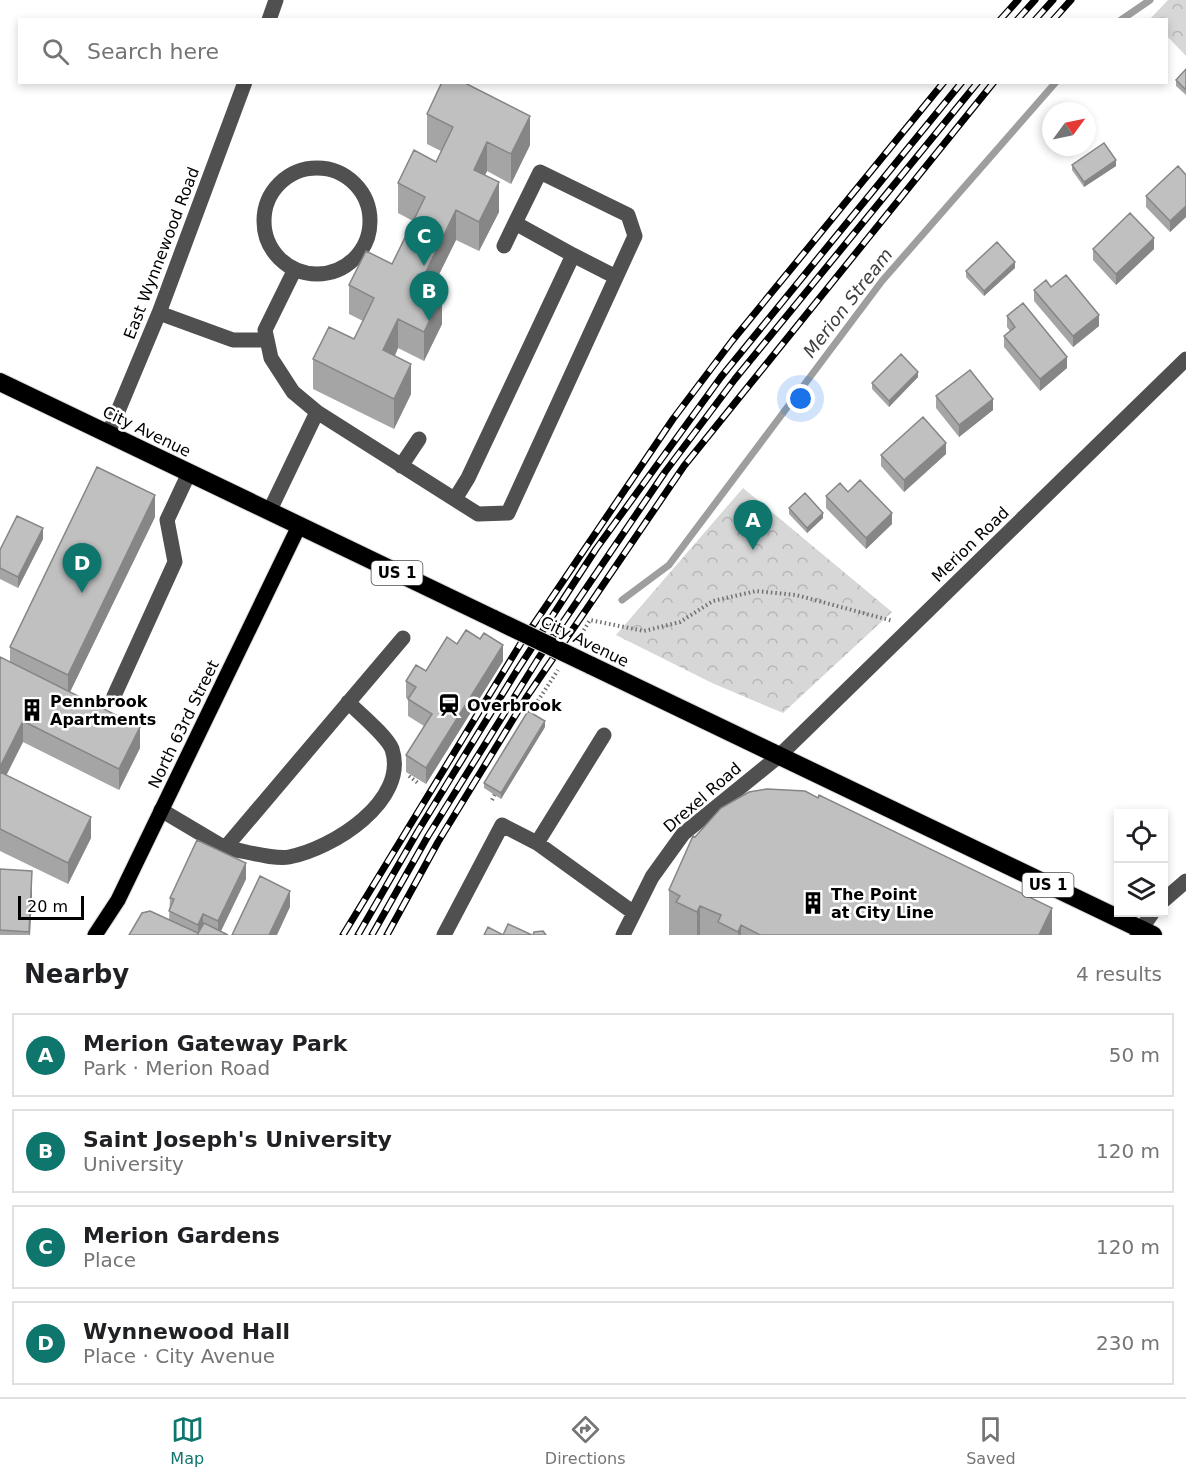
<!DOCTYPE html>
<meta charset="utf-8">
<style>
body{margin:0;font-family:"DejaVu Sans",sans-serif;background:#f2f2f2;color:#202124}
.controls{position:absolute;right:18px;bottom:18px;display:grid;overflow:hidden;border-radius:0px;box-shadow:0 3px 9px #0003}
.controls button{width:54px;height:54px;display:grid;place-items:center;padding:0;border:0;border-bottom:2px solid #e0e0e0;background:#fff;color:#202124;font:30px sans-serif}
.compass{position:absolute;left:1042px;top:102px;width:54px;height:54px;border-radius:50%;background:#fff;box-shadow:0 3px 9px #0003;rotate:57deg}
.scale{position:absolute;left:18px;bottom:15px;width:66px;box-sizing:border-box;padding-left:6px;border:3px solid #000;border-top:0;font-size:16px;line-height:21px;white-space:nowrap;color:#000;-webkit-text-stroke:4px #fff;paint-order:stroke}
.you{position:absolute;left:801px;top:399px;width:21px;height:21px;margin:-15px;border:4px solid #fff;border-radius:50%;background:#1a73e8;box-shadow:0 0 0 9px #1a73e833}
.badge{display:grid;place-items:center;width:39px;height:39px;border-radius:50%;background:#0f766e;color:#fff;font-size:20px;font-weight:700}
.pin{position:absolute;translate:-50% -50px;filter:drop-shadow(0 2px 3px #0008)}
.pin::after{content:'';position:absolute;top:32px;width:21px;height:18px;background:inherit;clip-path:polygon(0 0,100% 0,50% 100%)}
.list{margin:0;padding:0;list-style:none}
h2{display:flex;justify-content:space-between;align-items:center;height:78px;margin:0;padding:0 24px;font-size:26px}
h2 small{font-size:20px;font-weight:400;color:#757577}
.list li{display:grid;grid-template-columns:39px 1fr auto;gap:18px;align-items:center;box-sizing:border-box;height:84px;margin:0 12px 12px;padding:0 12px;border:2px solid #e0e0e0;border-radius:0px}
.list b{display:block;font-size:22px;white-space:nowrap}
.list p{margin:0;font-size:20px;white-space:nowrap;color:#757577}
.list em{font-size:20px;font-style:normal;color:#757577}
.icon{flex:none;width:33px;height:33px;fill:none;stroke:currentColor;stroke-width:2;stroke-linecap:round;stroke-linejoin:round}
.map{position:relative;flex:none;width:1186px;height:935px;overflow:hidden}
.search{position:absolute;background:#fff;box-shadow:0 3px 9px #0003;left:18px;right:18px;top:18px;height:66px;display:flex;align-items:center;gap:15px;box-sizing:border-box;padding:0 21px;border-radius:0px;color:#757577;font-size:22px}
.sheet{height:462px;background:#fff}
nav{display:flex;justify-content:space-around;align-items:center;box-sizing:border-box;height:84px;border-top:2px solid #e0e0e0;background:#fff;font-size:16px;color:#757577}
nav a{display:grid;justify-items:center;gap:3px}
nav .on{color:#0f766e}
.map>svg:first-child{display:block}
</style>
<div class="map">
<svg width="1186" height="935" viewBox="0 0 1186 935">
<defs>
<pattern id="park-crowns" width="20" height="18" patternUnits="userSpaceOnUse" patternTransform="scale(1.5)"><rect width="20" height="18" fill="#d7d7d7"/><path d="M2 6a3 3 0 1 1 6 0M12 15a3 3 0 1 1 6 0" fill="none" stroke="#b7b7b7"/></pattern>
</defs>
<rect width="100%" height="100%" fill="#fff"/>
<path fill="url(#park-crowns)" d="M1168 0H1186V56L1167 36 1166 20 1150 19Z
M743 488 892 612 783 713 712 683 616 635Z"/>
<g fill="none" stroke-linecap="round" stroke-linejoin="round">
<path stroke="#9e9e9e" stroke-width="7" d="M1121 20 1150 0
M622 600 669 565 882 281 1056 82"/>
<g stroke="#dbdbdb" stroke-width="17">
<path id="major" d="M95 935 118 900 299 526"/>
</g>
<g stroke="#dbdbdb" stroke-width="20">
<path id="highway" d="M0 382 494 619
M590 665 1153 935"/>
</g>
<path stroke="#727272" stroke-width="4" stroke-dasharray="1.5 3" stroke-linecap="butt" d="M579 638 590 620 644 631 680 622 713 601 756 591 796 595 893 621
M528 716 558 670
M409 776 419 784
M492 800 496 792"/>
<path stroke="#505050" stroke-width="15" d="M269 20 276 0
M264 221a53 53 0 1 1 106 0a53 53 0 1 1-106 0Z
M504 246 515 223
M573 255 616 277
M295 269 265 330 271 358 293 392 317 412 478 514 508 513 635 236 628 215 540 172 515 223 573 255 468 478 455 499
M159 313 233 340H266
M108 435 159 313 245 82
M401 466 419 439
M269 512 317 412
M114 696 175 562 167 520 189 473
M161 810 225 848 403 638
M537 843 604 735
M225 848C242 850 274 860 289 857 332 849 409 801 392 749 387 736 359 713 348 702
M1164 900 1186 881
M444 935 502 825 537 843 634 913
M623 935 652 877 683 834 779 756 1186 359
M1137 935 1153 912"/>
<use href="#major" stroke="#000" stroke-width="15"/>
<use href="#highway" stroke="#000" stroke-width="18"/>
<g stroke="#000" stroke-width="7">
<path id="rail" d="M1000 20 1018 0
M1017 20 1035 0
M1035 20 1053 0
M1053 20 1071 0
M343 935 521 643 673 419 732 341 944 82
M358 935 418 831 516 672 596 549 721 377 962 82
M372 935 428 836 538 659 665 472 735 379 978 82
M387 935 438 842 526 698 684 466 994 82"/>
</g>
<use href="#rail" stroke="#fff" stroke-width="4.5" stroke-dasharray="14" stroke-linecap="butt"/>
<g stroke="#dbdbdb" stroke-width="20" stroke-linecap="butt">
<path id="highway-bridge" d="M494 619 590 665"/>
</g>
<use href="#highway-bridge" stroke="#000" stroke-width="18"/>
</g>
<path fill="#a5a5a5" d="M1186 69V95L1176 86V80Z
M427 114 530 145 511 184 487 171 485 175 499 212 479 251 456 240 431 290 442 324 424 361 398 348 395 356 411 394 394 429 313 389V359L354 339 363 321 349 314V285L392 264 413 221 398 213V183L436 162 441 151 427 144Z
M1072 165 1116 166 1084 187 1072 170Z
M1186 175V217L1170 232 1146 207V196Z
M1093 249H1154L1116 285 1093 260Z
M1015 268 984 296 966 277V271Z
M1051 287 1099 326 1073 347 1034 301V290Z
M1007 316 1067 368 1040 391 1004 347V336L1010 331 1007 327Z
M918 377 889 407 872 389V383Z
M936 396 993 410 959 437 936 408Z
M946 454 904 492 881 466V455Z
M826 496 892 524 866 549 826 508Z
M789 508 823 518 807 533 789 514Z
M155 517 70 692 140 748 119 790 23 742 6 775 91 838 68 884 0 851V657L10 662V647Z
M43 539 18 588 0 579V550Z
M457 644 503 661 426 784 406 772V755L424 726 408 716V699L406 698V681L426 671Z
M545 727 501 799 484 788V783Z
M0 869 32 892 30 935H0Z
M246 879 221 931 228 935H129L169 920 170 898Z
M669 890 1052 935H669Z"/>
<path fill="#868686" d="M530 116V145L511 184V154Z
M487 142V171L474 199V170Z
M1116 160V166L1084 187V182Z
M499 182V212L479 251V222Z
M1186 206V217L1170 232V221Z
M456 210V240L420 313V284Z
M1154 238V249L1116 285V274Z
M1015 262V268L984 296V291Z
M442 295V324L424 361V332Z
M1099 315V326L1073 347V336Z
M398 319V348L383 380V350Z
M1067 357V368L1040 391V379Z
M411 364V394L394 429V399Z
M918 372V377L889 407V401Z
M993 399V410L959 437V425Z
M946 443V454L904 492V480Z
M155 495V517L68 696V675Z
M823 513V518L807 533V528Z
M892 513V524L866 549V538Z
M43 528V539L18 588V577Z
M503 645V661L426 784V768Z
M23 721V742L0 788V767Z
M545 721V727L501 799V793Z
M140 727V748L119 790V769Z
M91 817V838L68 884V863Z
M246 863V879L219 935H218V921Z
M32 871V892L30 935H29Z
M290 891V907L277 935H269Z
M700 906V935H697V912Z
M1052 908V935H1039Z
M203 914V930L198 933V925Z
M741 925V935H738V932Z"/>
<path fill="#c0c0c0" stroke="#868686" stroke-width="1.5" d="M1186 69V90L1176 80Z
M442 82H463L530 116 511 154 487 142 474 170 499 182 479 222 456 210 420 284 442 295 424 332 398 319 383 350 411 364 394 399 313 359 329 327 354 339 374 298 349 285 366 251 392 264 425 197 398 183 414 150 436 162 453 127 427 114Z
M1104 143 1116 160 1084 182 1072 165Z
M1178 166 1186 175V206L1170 221 1146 196Z
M1130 213 1154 238 1116 274 1093 249Z
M997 242 1015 262 984 291 966 271Z
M1066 275 1099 315 1073 336 1034 290 1046 280 1051 287Z
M1023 303 1067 357 1040 379 1004 336 1015 327 1007 316Z
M901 354 918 372 889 401 872 383Z
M970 370 993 399 959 425 936 396Z
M923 417 946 443 904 480 881 455Z
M97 467 155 495 68 675 10 647Z
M860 480 892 513 866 538 826 496 840 483 848 492Z
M805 493 823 513 807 528 789 508Z
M17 516 43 528 18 577 0 568V550Z
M466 630 480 639 484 633 503 645 426 768 406 755 432 714 408 699 416 687 406 681 416 665 426 671 447 637 457 644Z
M0 657 140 727 119 769 23 721 0 767Z
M528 711 545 721 501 793 484 783Z
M0 772 91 817 68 863 0 829Z
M767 789 805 791 818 798 819 795 1052 908 1039 935H760L741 925 738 932 718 922 721 915 700 906 697 912 676 902 680 896 669 890 693 836 695 837 721 808 749 792Z
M197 840 246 863 218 921 203 914 198 925 169 911 174 899 170 898Z
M0 869 32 871 29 932 0 930Z
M260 876 290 891 269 935H232Z
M150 911 198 933V934L197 935H129L142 913Z
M204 923 228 935H197Z
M508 924 532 935H484L488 927 503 935Z
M543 931 546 935H533L534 932Z"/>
<defs>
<g id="station-bare" transform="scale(1.8)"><path d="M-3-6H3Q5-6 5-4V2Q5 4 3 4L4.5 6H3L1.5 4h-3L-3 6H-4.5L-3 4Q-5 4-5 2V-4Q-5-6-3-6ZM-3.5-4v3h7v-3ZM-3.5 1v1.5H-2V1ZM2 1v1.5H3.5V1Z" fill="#000" stroke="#fff" stroke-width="2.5" paint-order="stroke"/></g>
<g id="building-bare" transform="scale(1.8)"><path d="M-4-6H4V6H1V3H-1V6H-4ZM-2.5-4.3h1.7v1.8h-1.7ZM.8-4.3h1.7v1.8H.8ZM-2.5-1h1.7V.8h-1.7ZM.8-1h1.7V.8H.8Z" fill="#000" stroke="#fff" stroke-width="2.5" paint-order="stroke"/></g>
</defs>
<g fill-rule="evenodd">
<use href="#station-bare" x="449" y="705"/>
<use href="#building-bare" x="32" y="710"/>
<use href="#building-bare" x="813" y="903"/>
</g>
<g text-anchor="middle" stroke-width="5" stroke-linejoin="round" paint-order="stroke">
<g fill="#fff" stroke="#4c4c4c" stroke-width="1.5">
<rect x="371.5" y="561" width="51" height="24" rx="4.5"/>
<rect x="1022.5" y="873" width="51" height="24" rx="4.5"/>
</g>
<g font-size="15" font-weight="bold" fill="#000">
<text x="397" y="578">US 1</text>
<text x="1048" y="890">US 1</text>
</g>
<g font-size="16" fill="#000" stroke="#fff">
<text transform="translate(161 253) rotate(-69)" y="6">East Wynnewood Road</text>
<text transform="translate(147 431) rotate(26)" y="6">City Avenue</text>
<text transform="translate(970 544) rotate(-44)" y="6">Merion Road</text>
<text transform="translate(585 641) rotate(26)" y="6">City Avenue</text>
<text transform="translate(183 724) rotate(-64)" y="6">North 63rd Street</text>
<text transform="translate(702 797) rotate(-41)" y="6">Drexel Road</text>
</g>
<g font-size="16" font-weight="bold" fill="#000" stroke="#fff" text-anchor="start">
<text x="50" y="707">Pennbrook<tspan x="50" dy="18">Apartments</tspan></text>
<text x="467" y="711">Overbrook</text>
<text x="831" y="900">The Point<tspan x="831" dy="18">at City Line</tspan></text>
</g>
<g font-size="18" font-style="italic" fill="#3f3f3f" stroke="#fff">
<text transform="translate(848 303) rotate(-52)" y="6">Merion Stream</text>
</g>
</g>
</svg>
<div class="controls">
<button><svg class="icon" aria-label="locate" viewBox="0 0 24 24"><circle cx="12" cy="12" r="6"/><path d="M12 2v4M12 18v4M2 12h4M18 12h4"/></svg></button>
<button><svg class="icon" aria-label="layers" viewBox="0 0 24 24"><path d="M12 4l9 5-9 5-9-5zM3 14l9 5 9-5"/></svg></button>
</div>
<svg class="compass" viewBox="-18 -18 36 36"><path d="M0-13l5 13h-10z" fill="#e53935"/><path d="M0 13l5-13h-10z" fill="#757577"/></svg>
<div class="scale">20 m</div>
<div class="you"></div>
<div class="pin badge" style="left:753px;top:550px">A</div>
<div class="pin badge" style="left:429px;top:321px">B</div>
<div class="pin badge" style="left:424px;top:266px">C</div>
<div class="pin badge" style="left:82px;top:593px">D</div>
<div class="search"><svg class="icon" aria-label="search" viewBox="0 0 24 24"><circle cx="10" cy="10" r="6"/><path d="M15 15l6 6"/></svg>Search here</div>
</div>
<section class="sheet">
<h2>Nearby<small>4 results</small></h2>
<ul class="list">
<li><span class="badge">A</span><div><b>Merion Gateway Park</b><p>Park · Merion Road</p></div><em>50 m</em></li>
<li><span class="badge">B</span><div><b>Saint Joseph's University</b><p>University</p></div><em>120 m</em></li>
<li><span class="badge">C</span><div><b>Merion Gardens</b><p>Place</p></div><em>120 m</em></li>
<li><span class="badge">D</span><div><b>Wynnewood Hall</b><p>Place · City Avenue</p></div><em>230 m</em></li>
</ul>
</section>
<nav>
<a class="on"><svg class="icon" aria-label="map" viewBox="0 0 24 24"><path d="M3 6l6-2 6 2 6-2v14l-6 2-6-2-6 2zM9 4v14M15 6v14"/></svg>Map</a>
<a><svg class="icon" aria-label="directions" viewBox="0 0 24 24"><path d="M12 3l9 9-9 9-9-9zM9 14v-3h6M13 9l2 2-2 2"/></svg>Directions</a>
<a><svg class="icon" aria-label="saved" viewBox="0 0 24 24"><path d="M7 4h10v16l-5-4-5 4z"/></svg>Saved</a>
</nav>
